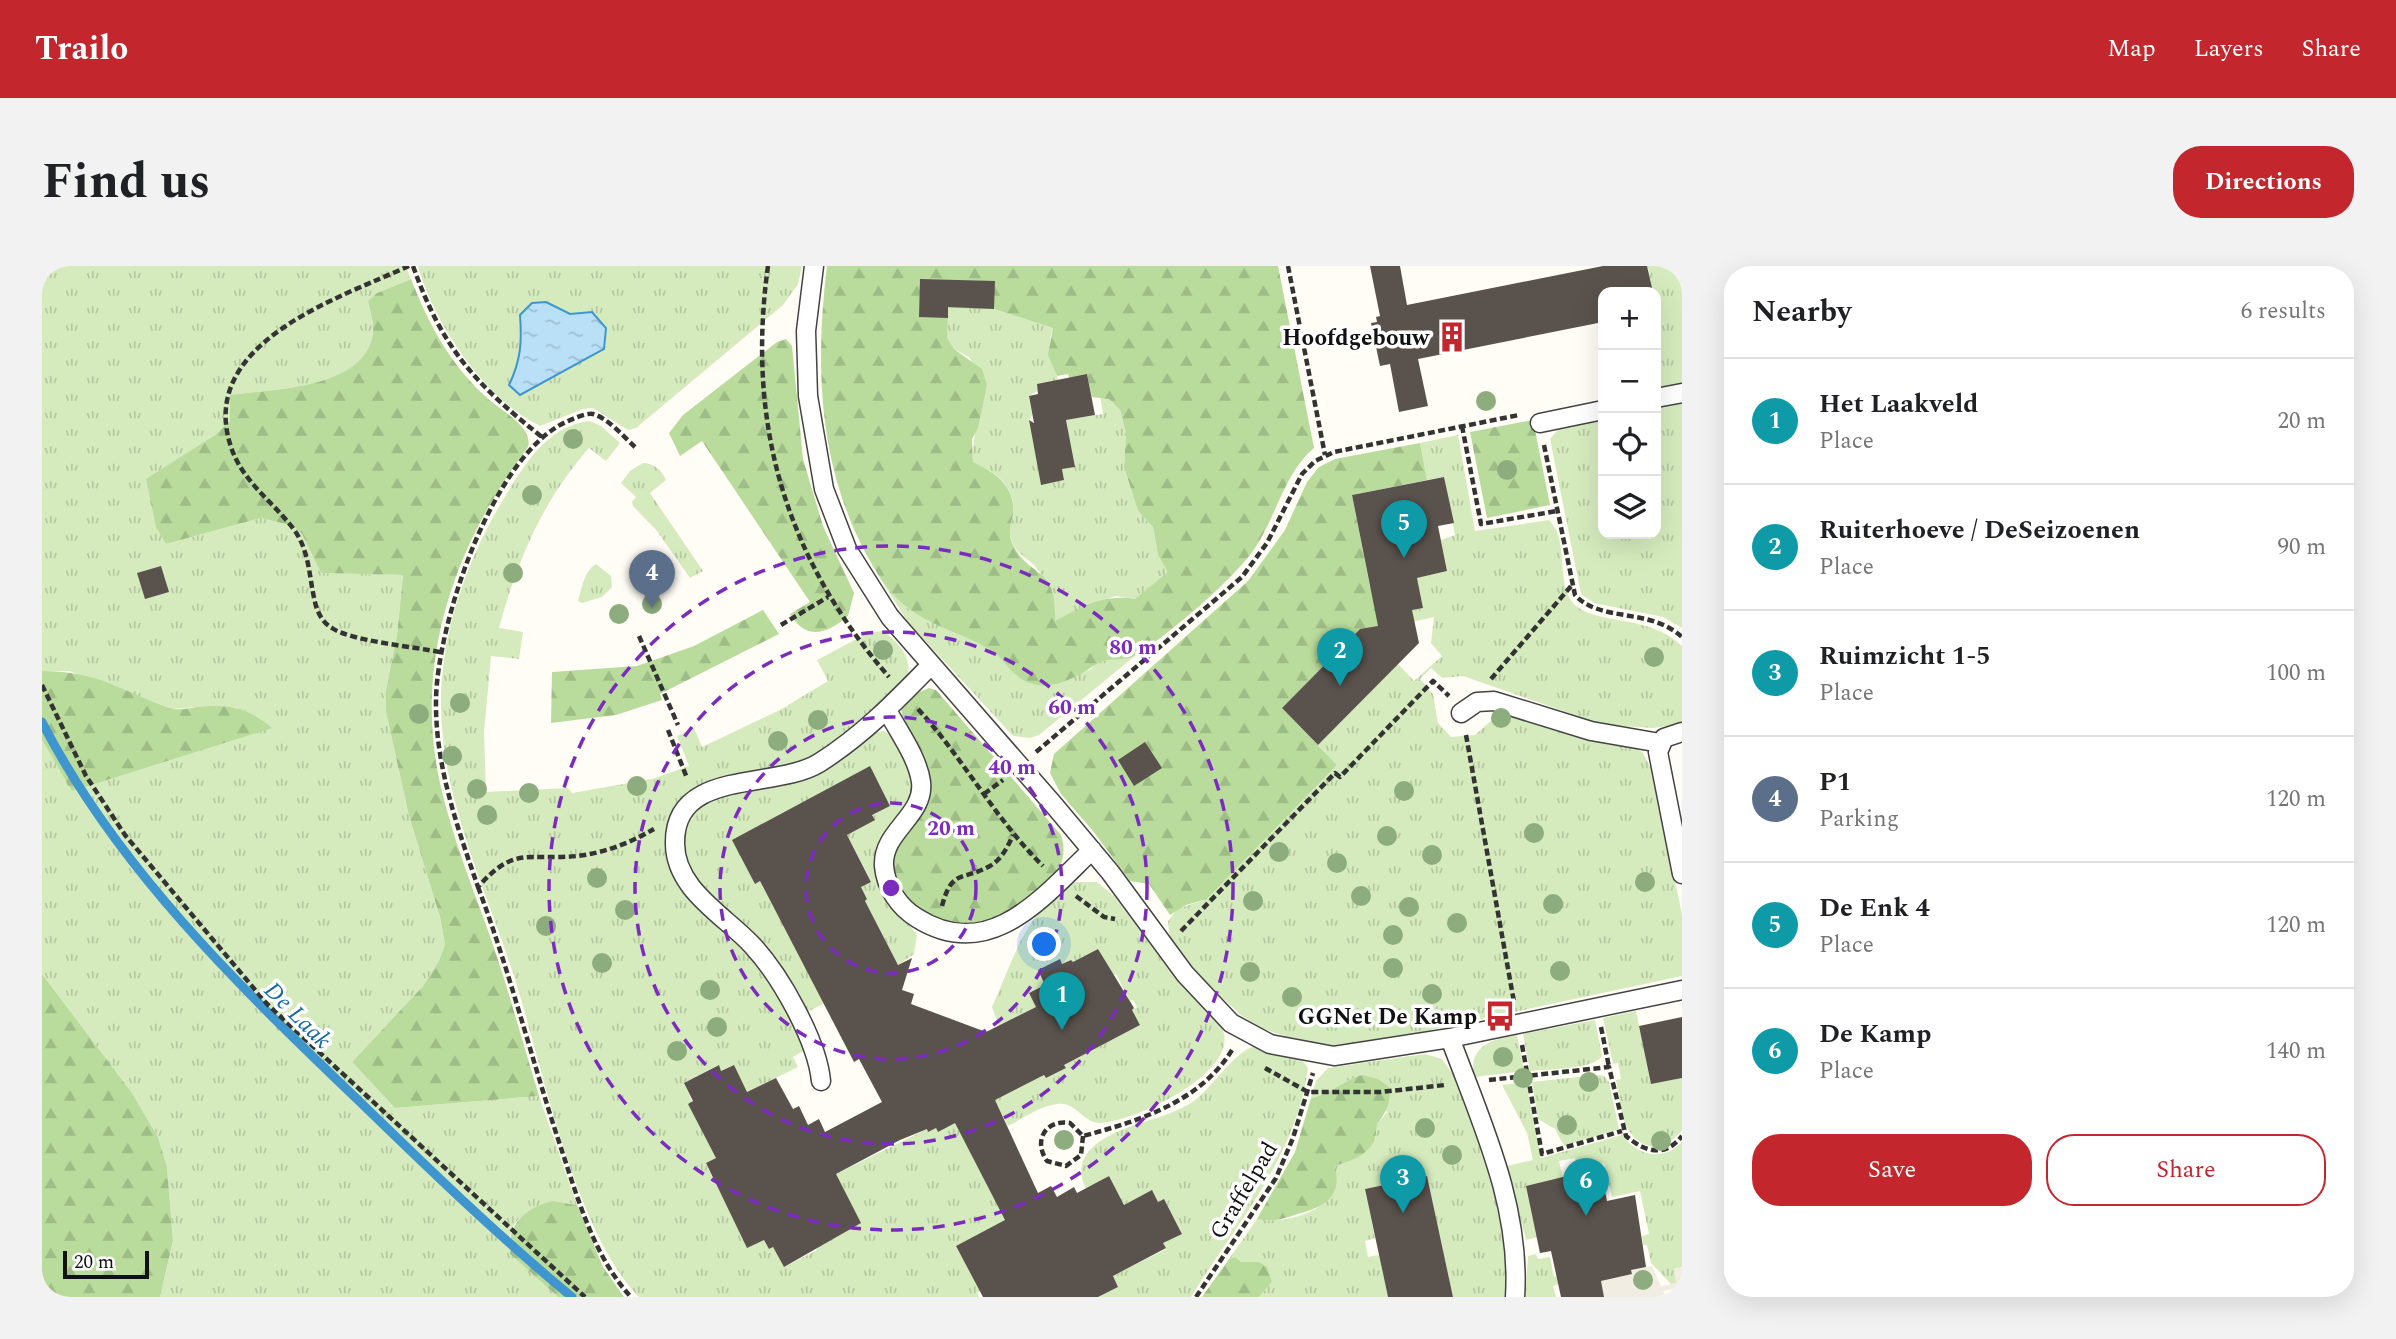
<!DOCTYPE html>
<meta charset="utf-8">
<style>
body{margin:0;font-family:Spectral,serif;background:#f2f2f2;color:#202124}
.controls{position:absolute;right:21px;top:21px;display:grid;overflow:hidden;border-radius:14px;box-shadow:0 7px 28px #0002}
.controls button{width:63px;height:63px;display:grid;place-items:center;padding:0;border:0;border-bottom:2px solid #e0e0e0;background:#fff;color:#202124;font:35px sans-serif}
.scale{position:absolute;left:21px;bottom:18px;width:86px;box-sizing:border-box;padding-left:7px;border:4px solid #111;border-top:0;font-size:19px;line-height:24px;white-space:nowrap;color:#111;-webkit-text-stroke:5px #fff;paint-order:stroke}
.you{position:absolute;left:1003px;top:679px;width:24px;height:24px;margin:-18px;border:5px solid #fff;border-radius:50%;background:#1a73e8;box-shadow:0 0 0 10px #1a73e833}
.badge{display:grid;place-items:center;width:46px;height:46px;border-radius:50%;background:#c4262e;color:#fff;font-size:23px;font-weight:700}
.pin{position:absolute;translate:-50% -58px;filter:drop-shadow(0 2px 4px #0008)}
.pin::after{content:'';position:absolute;top:37px;width:24px;height:21px;background:inherit;clip-path:polygon(0 0,100% 0,50% 100%)}
.list{margin:0;padding:0;list-style:none}
h2{display:flex;justify-content:space-between;align-items:center;height:91px;margin:0;padding:0 28px;font-size:30px}
h2 small{font-size:23px;font-weight:400;color:#757577}
.list li{display:grid;grid-template-columns:46px 1fr auto;gap:21px;align-items:center;box-sizing:border-box;height:126px;padding:0 28px;border-top:2px solid #e0e0e0}
.list b{display:block;font-size:26px;white-space:nowrap}
.list p{margin:0;font-size:23px;white-space:nowrap;color:#757577}
.list em{font-size:23px;font-style:normal;color:#757577}
.actions{display:flex;gap:14px;padding:21px 28px}
.actions a{flex:1;padding:16px 0;border:2px solid #c4262e;border-radius:28px;text-align:center;font-size:24px;color:#c4262e}
.actions .main{background:#c4262e;color:#fff}
.icon{flex:none;width:38px;height:38px;fill:none;stroke:currentColor;stroke-width:2;stroke-linecap:round;stroke-linejoin:round}
.map{position:relative;flex:none;width:1640px;height:1031px;overflow:hidden;border-radius:28px}
header{display:flex;align-items:center;gap:42px;box-sizing:border-box;height:98px;padding:0 35px;background:#c4262e;color:#fff}
header strong{font-size:33px}
nav{display:flex;gap:38px;margin-inline-start:auto;font-size:24px}
.intro{display:flex;align-items:center;justify-content:space-between;box-sizing:border-box;height:168px;padding:0 42px}
h1{margin:0;font-size:49px}
.button{padding:18px 32px;border-radius:28px;background:#c4262e;color:#fff;font-size:24px;font-weight:700}
main{display:flex;gap:42px;padding:0 42px}
aside{flex:1;background:#fff;border-radius:28px;box-shadow:0 7px 28px #0002}
.map>svg:first-child{display:block}
</style>
<header>
<strong>Trailo</strong>
<nav><a>Map</a><a>Layers</a><a>Share</a></nav>
</header>
<div class="intro"><h1>Find us</h1><a class="button">Directions</a></div>
<main>
<div class="map">
<svg width="1640" height="1031" viewBox="0 0 1640 1031">
<defs>
<pattern id="grass-tufts" width="24" height="20" patternUnits="userSpaceOnUse" patternTransform="scale(1.75)"><rect width="24" height="20" fill="#d5ebbd"/><path d="M3 7l-1-3M5 7V3M7 7l1-3M15 17l-1-3M17 17v-4M19 17l1-3" fill="none" stroke="#b6c8a1"/></pattern>
<pattern id="forest-firs" width="22" height="20" patternUnits="userSpaceOnUse" patternTransform="scale(1.75)"><rect width="22" height="20" fill="#b9dc9c"/><path d="M5 1l3.5 6h-7zM16 11l3.5 6h-7z" fill="#9ebc85"/></pattern>
<pattern id="water-ripples" width="26" height="14" patternUnits="userSpaceOnUse" patternTransform="scale(1.75)"><rect width="26" height="14" fill="#b9e0f7"/><path d="M2 4q2-2 4 0t4 0M15 11q2-2 4 0t4 0" fill="none" stroke="#9ebfd3"/></pattern>
</defs>
<rect width="100%" height="100%" fill="#fffdf5"/>
<path fill="url(#grass-tufts)" fill-rule="evenodd" d="M0 0H364L369 13 335 27 326 35C328 45 332 57 331 67 325 123 231 123 188 129V155L173 169 104 214 124 278 219 252 251 260 260 268 279 307 361 309 355 369 344 424V446L367 550 398 651 403 678 397 695 381 720 310 796 353 842 497 830 535 939C522 935 515 938 503 941 475 949 465 958 468 988L516 1031H118L131 975 125 902 116 871 90 827 0 708V474L31 525 169 440 131 443 27 405H0Z
M376 0H760L756 18 741 39 594 162 586 164 551 142 541 143 498 160C444 135 391 56 376 0ZM504 36 528 48 550 46 562 83 478 128 468 119C479 94 480 76 478 49Z
M1601 0H1640V119L1614 125V26H1611L1606 2Z
M906 41 952 43 1011 62C1004 86 1010 93 1016 114L987 130 990 149 987 154 999 218 1022 214 1020 203 1032 201 1024 154 1061 148 1058 130 1067 133 1078 144 1084 167 1082 201 1096 245 1111 261 1116 289 1127 306 1093 333 1073 330 1013 355C1014 338 1008 320 997 305 990 294 977 291 971 278 965 266 969 259 971 247 974 220 953 206 931 196 930 170 938 144 945 119L927 91 912 83 904 72Z
M1640 134V362L1621 351 1552 337 1539 328 1508 173 1519 160 1561 151V268H1614V140Z
M548 155 559 160 578 177 564 195 547 182C501 234 475 295 457 362L481 366 477 393 449 390 442 466 444 526 526 522 530 527 610 513 647 500 635 470 652 462 660 481 738 444 786 415 775 394 826 367 841 365C855 375 870 391 866 409L823 453 761 496 683 511 648 529 626 572 671 652 716 697 740 736 763 784 751 791 756 801 705 826 691 799 679 805 676 799 642 817 674 892 664 898 705 981 722 974 727 983 731 981 742 1001 775 984 773 979 819 957 792 909 885 863 886 865 894 862 896 866 918 851 964 956 914 980 939 1024 935 1026 937 1031H597C533 966 501 803 473 713 444 622 398 531 399 433 400 360 428 286 467 224 486 193 509 159 548 155Z
M1416 169 1433 265 1507 254C1528 274 1513 315 1531 337 1552 360 1606 347 1640 380V458L1611 462 1561 459 1421 410 1400 412 1389 402 1378 413 1391 428 1396 457 1409 471 1433 469 1459 446 1539 472 1594 482 1601 487 1609 503 1640 648V710L1374 767 1295 779H1270L1221 763 1200 750 1160 713 1133 679 1127 668 1126 655 1135 643 1165 633 1295 499 1276 479 1356 398 1372 415 1400 390 1389 377 1392 351 1352 360 1349 348 1381 342 1375 312 1405 305 1399 274 1413 269 1402 211 1385 214 1378 177Z
M601 197C611 197 620 204 624 214L608 227 661 305 648 312 615 265 591 240 590 236 594 231 579 217 588 205Z
M554 298 569 310 570 321 560 331 540 337 536 335C540 322 542 305 554 298Z
M835 308 865 342 954 386 976 411 1048 404 1057 396 1094 389 997 469 988 472 971 470 866 356Z
M842 465C852 471 857 480 862 491 885 538 856 540 838 577L863 653 875 669 872 688 856 699 823 635 825 633 819 621 829 615 803 565 832 553 830 549 848 540 828 501 691 574 714 617 718 615 783 737 763 747 652 612C644 599 643 590 642 576 636 514 734 527 769 509 792 498 815 467 842 465Z
M1034 616H1055L1073 631 1132 711 1179 760C1204 804 1092 856 1058 857 1041 857 1034 835 1015 838 998 840 981 852 966 860L950 829 974 816 978 821 1002 809 1004 812 1024 802 1022 799 1098 759 1090 744 1095 741 1091 734 1088 735 1074 708 1070 710 1056 683 1031 696 1029 694 1020 698 1018 693 996 704 1003 719 987 727 994 741 957 760 950 741C971 695 984 641 1034 616Z
M1594 745 1609 818 1640 812V865L1621 882C1580 881 1580 845 1574 814L1579 813 1576 797 1571 798 1561 752Z
M1553 754 1560 790C1551 804 1505 803 1488 805L1481 768Z
M1475 769 1482 805 1432 811C1426 780 1450 773 1475 769Z
M1216 780 1260 794 1266 802C1254 892 1194 957 1149 1031H1056L1076 1021 1071 1010 1124 983 1121 977 1140 967 1122 933 1116 936 1110 925 1082 939 1067 910 1044 923C1037 908 1037 895 1049 883 1073 858 1123 855 1152 835 1169 823 1198 778 1216 780Z
M1383 788 1400 793 1412 810C1439 882 1468 953 1463 1031H1411L1385 910 1323 923 1333 972 1323 975 1326 991 1337 989 1346 1031H1217L1230 1016 1217 996H1198L1193 991 1187 993 1215 953C1247 959 1304 943 1292 900L1310 894 1334 872V860L1345 846 1320 809C1301 814 1288 829 1269 832L1274 815 1286 802Z
M1555 809 1562 810 1567 816 1577 863 1522 880 1513 863 1496 853 1490 816Z
M1484 816 1499 892 1580 869C1595 890 1622 896 1640 876V1001L1632 1003 1635 1017 1629 1018 1609 997 1605 979H1601L1600 970 1607 968 1598 925 1570 931 1562 897 1536 906 1533 892 1517 895 1521 912 1495 971 1484 974 1465 900 1491 894 1485 867 1460 819Z
M1494 988 1496 993 1508 991 1512 1011 1516 1010 1518 1018 1511 1020 1514 1031H1483L1486 990Z"/>
<path fill="url(#forest-firs)" fill-rule="evenodd" d="M785 0H1236L1272 182C1244 205 1235 247 1216 277 1197 310 1128 367 1096 388 1084 396 1066 391 1055 398 1032 412 1005 430 978 412 966 404 960 390 947 383 921 368 891 360 867 343 847 328 833 305 822 284 776 195 773 97 785 0ZM906 42 952 43 1011 62 1006 89 1015 110 1026 108 1027 112 1045 109 1050 131 1067 133 1078 144 1084 167 1082 201 1096 245 1111 261 1116 289 1126 306 1093 333C1062 328 1041 340 1013 355 1015 298 989 314 971 279 965 267 969 259 971 248 974 221 953 206 931 196L930 173 936 162 945 119 940 103 912 83 905 72Z
M369 13C386 57 408 98 443 130 456 143 492 160 486 181 413 278 371 395 398 517 410 571 431 622 449 673 467 725 481 778 497 830L353 842 310 796 381 720 397 695 403 678 398 651 367 550 344 446V424L355 369 361 309 279 307 260 268 251 260 219 252 124 278 114 261 104 213 173 169 188 155V129C231 123 324 123 331 67 332 57 328 45 326 35L335 27Z
M744 73 750 80 761 193 781 260 812 327 806 350C785 368 764 375 748 348L768 336 660 175 638 190 627 167 641 149 735 76Z
M1491 154 1508 239 1445 252 1428 166Z
M1378 177 1385 214 1310 229 1328 321 1352 360 1322 365 1318 363 1240 442 1295 499 1165 633 1144 639 1128 649 1107 618 1088 615 1051 565 1019 528 1008 507 1012 488 1206 315 1243 264 1265 216 1277 201 1293 193Z
M721 344 737 368 618 428 620 434 574 449 509 457 510 406 595 400 652 380Z
M0 405C58 405 78 425 128 442 136 445 147 442 155 441 185 438 207 442 230 462L30 525 0 474Z
M887 422 894 424 1019 569C1033 609 986 637 956 650 950 653 943 658 936 659 897 666 839 631 851 586 856 571 870 559 879 547L859 443 872 428Z
M0 708 90 827 116 871 125 901 131 975 118 1031H0Z
M1320 809 1336 813 1347 821C1349 837 1345 844 1336 857 1333 862 1335 867 1333 873 1326 890 1308 895 1293 900 1300 930 1284 940 1259 947 1242 952 1233 957 1215 953L1253 886 1269 832C1288 829 1301 814 1320 809Z
M510 935 535 939 561 1001 582 1031H516L468 988C465 958 482 943 510 935Z
M1193 991 1199 996H1217L1225 1001 1230 1016 1217 1031H1160L1187 993Z"/>
<path fill="#f1ede2" d="M1610 1000 1619 1020 1634 1017 1632 1003 1640 1001V1031L1636 1022 1621 1025 1624 1031H1562L1559 1015 1590 1008 1589 1004Z"/>
<path fill="url(#water-ripples)" stroke="#3f96cf" stroke-width="2" d="M504 36 528 48 550 46 564 62 562 83 478 129 467 119C479 94 480 76 478 49L490 37Z"/>
<g fill="none" stroke-linecap="round" stroke-linejoin="round">
<path stroke="#3f96cf" stroke-width="9" d="M0 456C75 602 197 720 315 833 385 901 455 969 530 1031"/>
</g>
<path fill="#5a524d" d="M1328 0H1358L1365 39 1561 0H1605L1611 26H1561V56L1376 93 1386 140 1357 146 1348 98 1338 100 1329 57 1335 56 1334 51 1338 50Z
M878 13 953 15 952 43 906 41V52L877 51Z
M1045 108 1053 149 1024 154 1033 201 1020 203 1022 214 999 219 987 154 992 157 987 130 996 128 995 118Z
M1402 211 1412 257 1396 260 1405 305 1375 312 1381 342 1370 344 1377 377 1276 479 1240 442 1318 363 1336 360 1310 229Z
M119 300 127 326 103 333 95 307Z
M1103 476 1120 502 1092 520 1076 494Z
M828 500 848 540 830 549 833 554 805 569 829 616 819 621 825 633 823 635 856 699 870 692 860 724 872 728 869 738 944 766 994 741 987 727 1003 719 996 704 1018 693 1020 698 1029 694 1031 696 1056 683 1092 742 1090 744 1098 759 1022 799 1024 802 1004 812 1002 809 953 834 996 927 1009 920 1015 931 1032 921 1035 927 1067 910 1082 939 1110 924 1116 936 1122 933 1140 968 1121 977 1124 982 1071 1010 1076 1021 1056 1031H941L914 980 963 954 913 857 896 866 894 862 886 866 885 863 858 874 794 908 819 957 742 1001 731 981 727 983 722 974 705 982 664 897 674 892 646 838 651 835 642 817 677 799 679 805 692 799 705 826 734 812 751 843 757 840 766 859 777 853 783 866 840 836 817 793 812 796 718 615 713 618 690 574Z
M1640 751V812L1609 818 1597 760Z
M1558 902 1565 935 1593 929 1604 1001 1589 1004 1590 1008 1559 1015 1562 1031H1519L1509 985 1498 987 1484 920Z
M1385 910 1411 1031H1346L1323 923Z"/>
<g fill="none" stroke-linecap="round" stroke-linejoin="round">
<g stroke="#444" stroke-width="21">
<path id="service" d="M772 0 764 65 766 130 782 223 805 283 848 351 1011 538 1068 606 1143 708 1189 757 1228 778 1292 790 1408 772 1640 724
M1614 132 1640 127
M1498 157 1561 144
M845 444C856 465 876 492 879 516 883 550 840 565 842 600 844 622 857 641 875 652 948 698 1002 630 1050 584
M1419 447 1435 436 1452 435 1549 465 1618 477
M1640 466 1622 472 1616 486 1640 608
M1408 772C1439 856 1479 939 1473 1031
M779 815C775 774 738 709 710 679 682 649 632 623 633 576 633 502 733 524 777 497 820 470 854 435 889 399"/>
</g>
<path stroke="#333" stroke-width="4.5" stroke-dasharray="7 3.5" stroke-linecap="butt" d="M367 0C297 32 154 77 189 181 201 217 232 236 253 265 268 287 267 312 273 336 275 346 281 357 290 362 309 375 373 381 398 386
M371 0C400 82 433 118 500 171
M726 0C704 157 743 291 847 411
M1246 0 1283 189
M1420 160 1439 258 1515 245
M1502 179 1533 329C1559 357 1607 341 1640 371
M593 181C582 171 566 152 551 148 543 147 533 152 526 155 451 187 395 358 394 434 393 499 415 560 436 621 473 579 486 595 535 590 562 587 588 577 612 563
M739 359 786 331
M597 370 636 459
M1449 413 1530 319
M0 419 44 510 83 569 225 738 543 1031
M876 443C922 493 953 553 1001 600
M626 464 645 512
M1424 469 1472 736
M994 486 1200 311 1225 277 1260 208 1273 195 1292 186 1477 149
M942 528 961 514
M436 621C468 706 490 795 519 882 536 933 552 991 589 1031
M1034 630 1062 651 1073 653
M900 640C910 602 921 615 948 600 960 593 966 580 971 569
M1139 665 1293 507 1298 511 1391 415 1407 430
M1559 761 1567 801
M1480 779 1500 888 1580 865
M1223 802 1266 826H1339L1403 819
M1447 814 1567 801 1584 870C1603 886 1623 892 1640 870
M1041 870 1039 889 1024 900 1005 895C991 875 1003 853 1028 857L1041 870C1097 855 1158 836 1190 784
M1154 1031 1234 912 1251 872 1271 807"/>
<use href="#service" stroke="#fff" stroke-width="18"/>
</g>
<g fill="#8dad7f">
<circle cx="1444" cy="135" r="10"/>
<circle cx="531" cy="173" r="10"/>
<circle cx="1465" cy="204" r="10"/>
<circle cx="490" cy="229" r="10"/>
<circle cx="471" cy="307" r="10"/>
<circle cx="610" cy="338" r="10"/>
<circle cx="577" cy="348" r="10"/>
<circle cx="841" cy="384" r="10"/>
<circle cx="1612" cy="391" r="10"/>
<circle cx="418" cy="437" r="10"/>
<circle cx="377" cy="448" r="10"/>
<circle cx="1459" cy="452" r="10"/>
<circle cx="776" cy="454" r="10"/>
<circle cx="736" cy="475" r="10"/>
<circle cx="410" cy="490" r="10"/>
<circle cx="595" cy="520" r="10"/>
<circle cx="435" cy="523" r="10"/>
<circle cx="1362" cy="525" r="10"/>
<circle cx="487" cy="527" r="10"/>
<circle cx="445" cy="549" r="10"/>
<circle cx="1492" cy="567" r="10"/>
<circle cx="1345" cy="570" r="10"/>
<circle cx="1237" cy="586" r="10"/>
<circle cx="1390" cy="589" r="10"/>
<circle cx="1295" cy="597" r="10"/>
<circle cx="555" cy="612" r="10"/>
<circle cx="1603" cy="616" r="10"/>
<circle cx="1319" cy="630" r="10"/>
<circle cx="1211" cy="635" r="10"/>
<circle cx="1511" cy="638" r="10"/>
<circle cx="1367" cy="641" r="10"/>
<circle cx="583" cy="644" r="10"/>
<circle cx="1415" cy="657" r="10"/>
<circle cx="504" cy="660" r="10"/>
<circle cx="1351" cy="669" r="10"/>
<circle cx="560" cy="697" r="10"/>
<circle cx="1351" cy="702" r="10"/>
<circle cx="1518" cy="705" r="10"/>
<circle cx="1208" cy="706" r="10"/>
<circle cx="668" cy="724" r="10"/>
<circle cx="1390" cy="728" r="10"/>
<circle cx="1250" cy="731" r="10"/>
<circle cx="675" cy="761" r="10"/>
<circle cx="635" cy="785" r="10"/>
<circle cx="1461" cy="791" r="10"/>
<circle cx="1481" cy="812" r="10"/>
<circle cx="1547" cy="816" r="10"/>
<circle cx="1525" cy="859" r="10"/>
<circle cx="1383" cy="862" r="10"/>
<circle cx="1022" cy="874" r="10"/>
<circle cx="1619" cy="875" r="10"/>
<circle cx="1410" cy="889" r="10"/>
<circle cx="1601" cy="1014" r="10"/>
</g>
<g fill="none" stroke="#7b2cbf" stroke-width="3.5" stroke-dasharray="12 9">
<circle cx="849" cy="622" r="85"/>
<circle cx="849" cy="622" r="171"/>
<circle cx="849" cy="622" r="256"/>
<circle cx="849" cy="622" r="342"/>
</g>
<defs>
<g id="building-bare" transform="scale(2.415)"><path d="M-4-6H4V6H1V3H-1V6H-4ZM-2.5-4.3h1.7v1.8h-1.7ZM.8-4.3h1.7v1.8H.8ZM-2.5-1h1.7V.8h-1.7ZM.8-1h1.7V.8H.8Z" fill="#c4262e" stroke="#fff" stroke-width="2.5" paint-order="stroke"/></g>
<g id="bus-bare" transform="scale(2.415)"><path d="M-5-6H5V4H4V6H2V4H-2V6H-4V4H-5ZM-3.5-4V0h7V-4ZM-3.5 1.2v1.5H-2V1.2ZM2 1.2v1.5H3.5V1.2Z" fill="#c4262e" stroke="#fff" stroke-width="2.5" paint-order="stroke"/></g>
</defs>
<g fill-rule="evenodd">
<use href="#building-bare" x="1410" y="71"/>
<use href="#bus-bare" x="1458" y="750"/>
</g>
<g text-anchor="middle" stroke-width="7" stroke-linejoin="round" paint-order="stroke">
<g font-size="23" font-weight="bold" fill="#111" stroke="#fff" text-anchor="end">
<text x="1387" y="79">Hoofdgebouw</text>
<text x="1435" y="758">GGNet De Kamp</text>
</g>
<g font-size="23" fill="#111" stroke="#fff">
<text transform="translate(1201 924) rotate(-59)" y="8">Graffelpad</text>
</g>
<g font-size="24" font-style="italic" fill="#1768a6" stroke="#fff">
<text transform="translate(256 749) rotate(45)" y="8">De Laak</text>
</g>
</g>
<circle cx="849" cy="622" r="10" fill="#7b2cbf" stroke="#fff" stroke-width="3.5"/>
<g font-size="21" text-anchor="middle" font-weight="bold" fill="#7b2cbf" stroke="#fff" stroke-width="7" stroke-linejoin="round" paint-order="stroke">
<text x="1091" y="388">80 m</text>
<text x="1030" y="448">60 m</text>
<text x="970" y="508">40 m</text>
<text x="909" y="569">20 m</text>
</g>
</svg>
<div class="controls">
<button>+</button>
<button>−</button>
<button><svg class="icon" aria-label="locate" viewBox="0 0 24 24"><circle cx="12" cy="12" r="6"/><path d="M12 2v4M12 18v4M2 12h4M18 12h4"/></svg></button>
<button><svg class="icon" aria-label="layers" viewBox="0 0 24 24"><path d="M12 4l9 5-9 5-9-5zM3 14l9 5 9-5"/></svg></button>
</div>
<div class="scale">20 m</div>
<div class="you"></div>
<div class="pin badge" style="left:1020px;top:764px;background:#0f9aa8">1</div>
<div class="pin badge" style="left:1298px;top:420px;background:#0f9aa8">2</div>
<div class="pin badge" style="left:1361px;top:947px;background:#0f9aa8">3</div>
<div class="pin badge" style="left:610px;top:342px;background:#5c6f8a">4</div>
<div class="pin badge" style="left:1362px;top:292px;background:#0f9aa8">5</div>
<div class="pin badge" style="left:1544px;top:950px;background:#0f9aa8">6</div>
</div>
<aside>
<h2>Nearby<small>6 results</small></h2>
<ul class="list">
<li><span class="badge" style="background:#0f9aa8">1</span><div><b>Het Laakveld</b><p>Place</p></div><em>20 m</em></li>
<li><span class="badge" style="background:#0f9aa8">2</span><div><b>Ruiterhoeve / DeSeizoenen</b><p>Place</p></div><em>90 m</em></li>
<li><span class="badge" style="background:#0f9aa8">3</span><div><b>Ruimzicht 1-5</b><p>Place</p></div><em>100 m</em></li>
<li><span class="badge" style="background:#5c6f8a">4</span><div><b>P1</b><p>Parking</p></div><em>120 m</em></li>
<li><span class="badge" style="background:#0f9aa8">5</span><div><b>De Enk 4</b><p>Place</p></div><em>120 m</em></li>
<li><span class="badge" style="background:#0f9aa8">6</span><div><b>De Kamp</b><p>Place</p></div><em>140 m</em></li>
</ul>
<div class="actions"><a class="main">Save</a><a>Share</a></div>
</aside>
</main>
